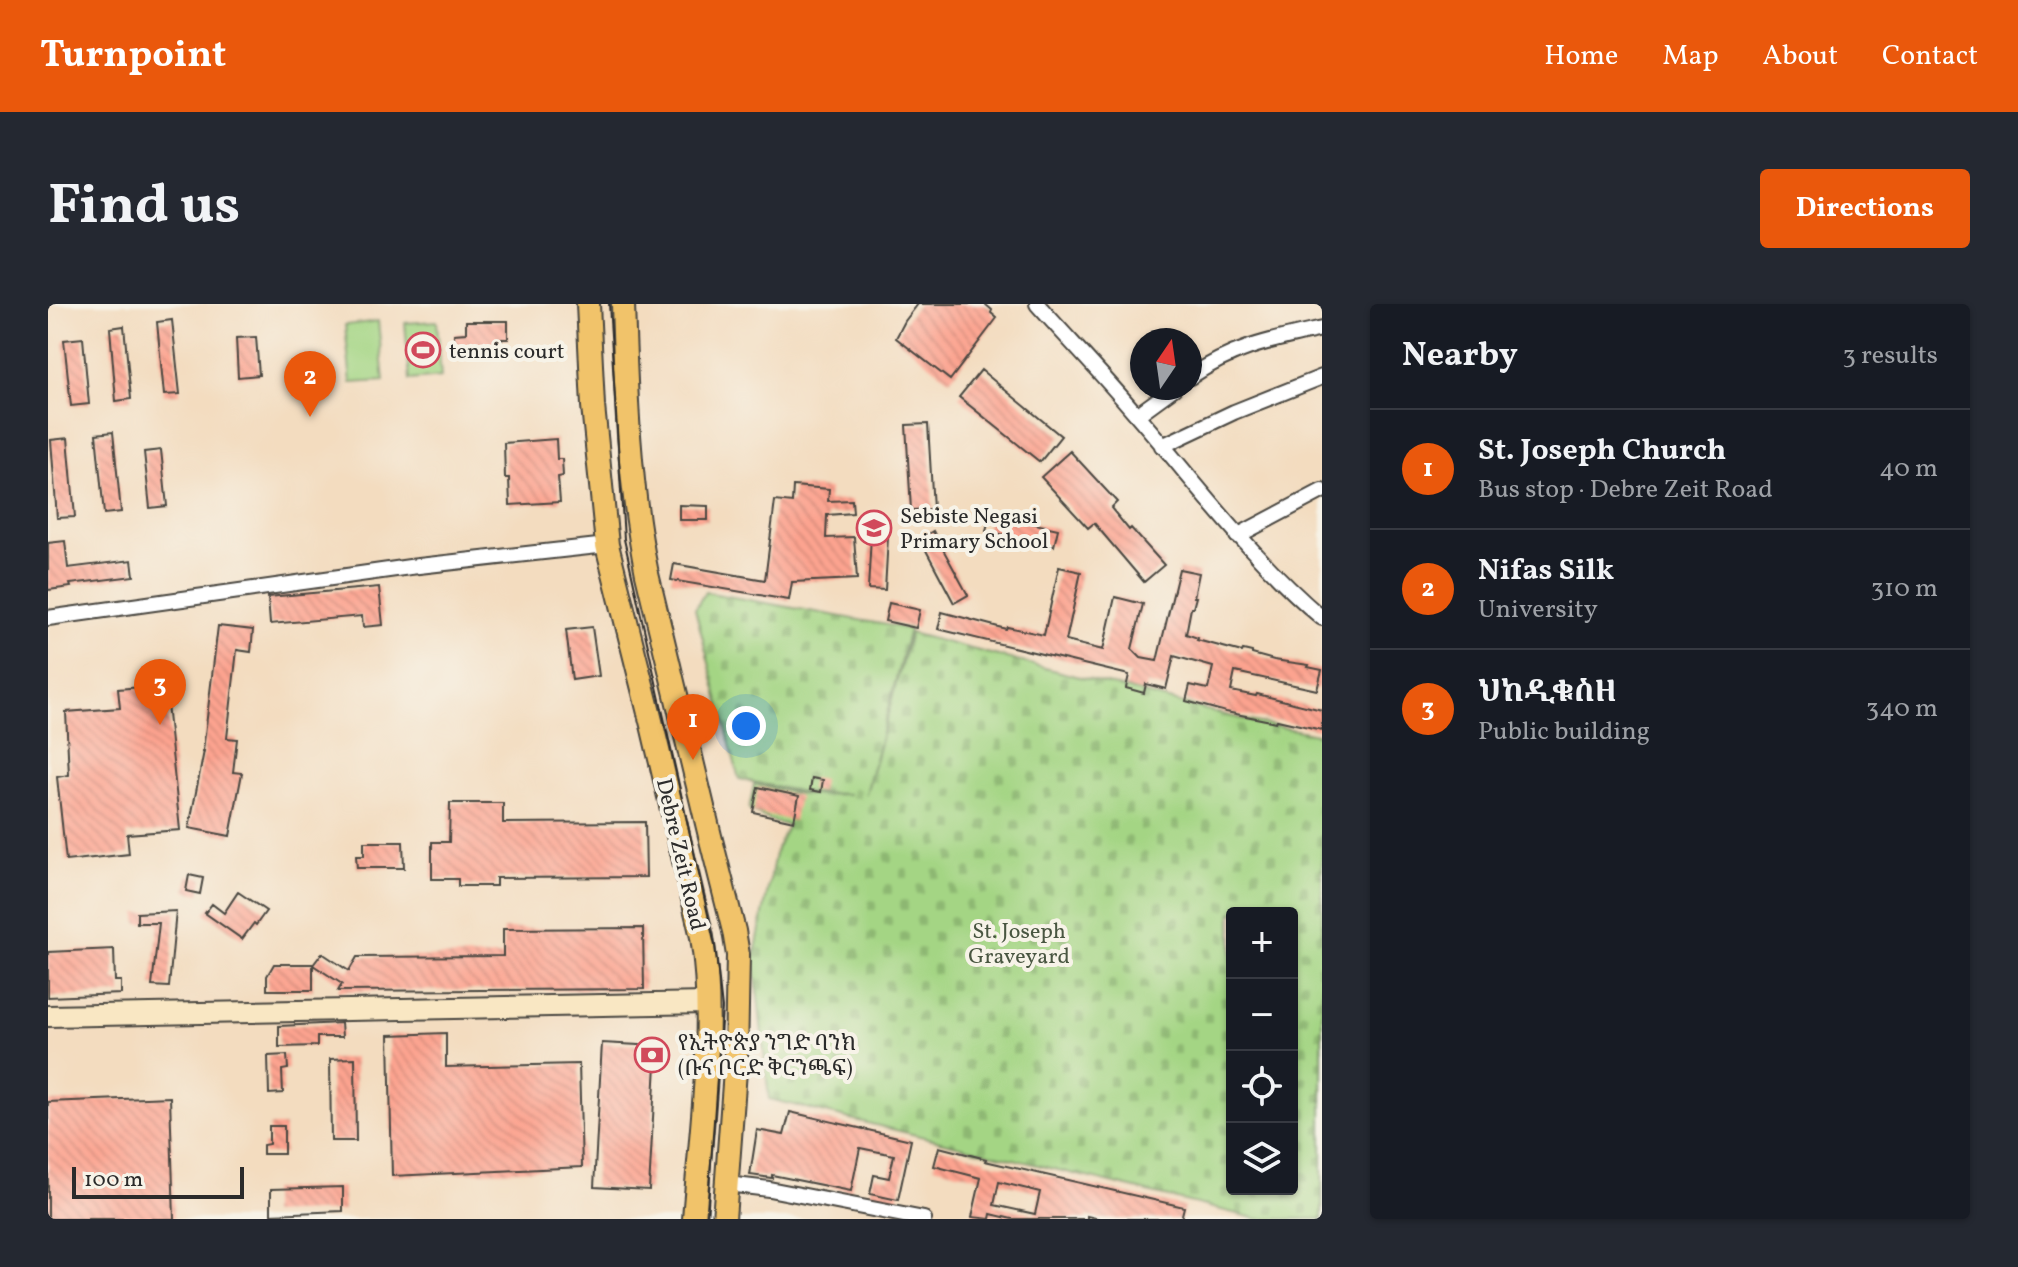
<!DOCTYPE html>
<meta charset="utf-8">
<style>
body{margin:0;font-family:Vollkorn,"Noto Serif Ethiopic",serif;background:#242831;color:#f1f3f6}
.controls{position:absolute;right:24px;bottom:24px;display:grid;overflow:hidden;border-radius:8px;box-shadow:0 2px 6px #0004}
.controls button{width:72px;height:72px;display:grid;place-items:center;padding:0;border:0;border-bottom:2px solid #363941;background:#171b24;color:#f1f3f6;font:40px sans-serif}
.compass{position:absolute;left:1082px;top:24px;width:72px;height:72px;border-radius:50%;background:#171b24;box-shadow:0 2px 6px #0004;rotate:13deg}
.scale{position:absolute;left:24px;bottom:20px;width:172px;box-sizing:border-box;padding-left:8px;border:4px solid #2b2b2b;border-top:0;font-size:22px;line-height:28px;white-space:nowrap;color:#2b2b2b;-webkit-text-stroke:6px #f7f3e8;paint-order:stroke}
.you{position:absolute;left:698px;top:422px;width:28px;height:28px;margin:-20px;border:6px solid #fff;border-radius:50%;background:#1a73e8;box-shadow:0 0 0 12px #1a73e833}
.badge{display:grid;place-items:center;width:52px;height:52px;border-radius:50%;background:#ea580c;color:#fff;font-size:26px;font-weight:700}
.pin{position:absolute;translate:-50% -66px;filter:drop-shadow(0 2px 4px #0008)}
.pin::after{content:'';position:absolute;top:42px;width:28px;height:24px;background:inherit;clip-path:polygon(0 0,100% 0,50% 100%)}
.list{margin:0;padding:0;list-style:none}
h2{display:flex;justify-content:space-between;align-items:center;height:104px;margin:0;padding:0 32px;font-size:34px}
h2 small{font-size:26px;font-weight:400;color:#9ea1a6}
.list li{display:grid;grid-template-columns:52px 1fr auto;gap:24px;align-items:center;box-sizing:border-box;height:120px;padding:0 32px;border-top:2px solid #363941}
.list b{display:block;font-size:30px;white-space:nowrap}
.list p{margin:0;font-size:26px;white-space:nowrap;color:#9ea1a6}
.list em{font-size:26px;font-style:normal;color:#9ea1a6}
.icon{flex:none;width:44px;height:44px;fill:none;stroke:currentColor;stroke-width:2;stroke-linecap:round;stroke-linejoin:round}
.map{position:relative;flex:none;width:1274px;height:915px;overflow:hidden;border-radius:8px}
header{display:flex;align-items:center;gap:48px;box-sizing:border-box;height:112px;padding:0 40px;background:#ea580c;color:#fff}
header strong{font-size:38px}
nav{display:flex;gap:44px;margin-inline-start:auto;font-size:28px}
.intro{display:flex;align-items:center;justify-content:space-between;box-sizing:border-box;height:192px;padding:0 48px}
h1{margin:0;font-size:56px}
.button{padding:20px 36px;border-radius:8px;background:#ea580c;color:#fff;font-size:28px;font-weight:700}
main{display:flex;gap:48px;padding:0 48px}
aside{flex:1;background:#171b24;border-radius:8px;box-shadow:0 2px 6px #0004}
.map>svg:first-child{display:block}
</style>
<header>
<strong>Turnpoint</strong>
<nav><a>Home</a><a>Map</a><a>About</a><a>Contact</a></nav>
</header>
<div class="intro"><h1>Find us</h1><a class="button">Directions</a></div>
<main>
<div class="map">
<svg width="1274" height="915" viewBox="0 0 1274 915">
<defs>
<pattern id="cemetery-stones" width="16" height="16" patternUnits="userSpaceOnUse" patternTransform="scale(2)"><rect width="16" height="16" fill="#a4d584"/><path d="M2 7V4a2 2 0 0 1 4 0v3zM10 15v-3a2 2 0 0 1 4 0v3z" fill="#8db772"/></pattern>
<pattern id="building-back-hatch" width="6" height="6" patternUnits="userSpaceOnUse" patternTransform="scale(2)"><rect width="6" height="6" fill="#fca38f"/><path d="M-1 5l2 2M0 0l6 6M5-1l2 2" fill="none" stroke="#d88c7c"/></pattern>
</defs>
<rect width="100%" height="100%" fill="#f7f3e8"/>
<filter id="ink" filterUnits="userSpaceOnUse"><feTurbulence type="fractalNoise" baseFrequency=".0125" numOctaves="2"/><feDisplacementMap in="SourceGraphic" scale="16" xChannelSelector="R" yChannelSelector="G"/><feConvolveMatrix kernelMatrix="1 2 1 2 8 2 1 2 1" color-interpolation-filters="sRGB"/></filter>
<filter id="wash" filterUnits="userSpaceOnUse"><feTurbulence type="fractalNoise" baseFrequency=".006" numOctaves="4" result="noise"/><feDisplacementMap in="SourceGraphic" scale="32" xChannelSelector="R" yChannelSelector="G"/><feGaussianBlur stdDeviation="1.8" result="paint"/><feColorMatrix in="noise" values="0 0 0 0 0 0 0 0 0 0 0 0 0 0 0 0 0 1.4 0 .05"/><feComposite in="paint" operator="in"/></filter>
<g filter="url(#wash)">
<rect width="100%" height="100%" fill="#f3dcbf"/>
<path fill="url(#cemetery-stones)" stroke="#688058" stroke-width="2" fill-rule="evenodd" d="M657 288 861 325 818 490 862 329 1201 417 1274 431V915H1210L721 795 706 655 728 545 740 521 726 518 701 506 706 480 757 491 802 490 758 489 691 475 647 305ZM1184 609H1244V885H1184Z"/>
<path fill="#a4d584" stroke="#688058" stroke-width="2" d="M330 17 336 77 303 79 297 21Z
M389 17 393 73 362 76 357 19Z"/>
<g id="blocks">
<path fill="url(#building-back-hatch)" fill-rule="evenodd" d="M870 0H937L944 6 943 9 949 14 902 76 848 34 857 17Z
M124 16 132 90 116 91 109 18Z
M418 17H460V35H448V45L406 46V30L418 29Z
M76 22 83 95 68 97 62 24Z
M208 33 211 71 190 73 188 34Z
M35 34 41 100 23 102 16 36Z
M933 66 1013 132 992 158 911 93Z
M880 120 885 205 863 206 858 121Z
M65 128 73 208 56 210 48 130Z
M20 134 27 213 9 214 3 136Z
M508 135 509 155H514L515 172 510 173 512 198 462 201 461 174H457L456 139Z
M113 146 119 202 102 204 96 148Z
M1022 147 1069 198 1063 204 1081 226 1083 224 1116 261 1096 278 1046 219 1040 224 993 173Z
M745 182 781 185 780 197 804 196 805 209 779 211 778 234 806 233 809 275 744 278 741 296 623 276 626 260 717 276 727 197 744 199Z
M631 201 660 202V216H631Z
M942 210 1010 225 1006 242 938 227Z
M824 214 841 215 837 286 820 285Z
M885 227 920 291 906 299 872 235Z
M17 237 20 264 84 256 86 272 22 280 23 283 0 286V239Z
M1011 263 1033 268 1018 337 1055 346 1067 293 1095 300 1084 345 1093 354 1109 357 1131 265 1151 269 1146 293H1148L1145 304H1143L1138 330 1150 334 1149 336 1194 348 1195 346 1204 348V350L1226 356 1261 361 1260 363 1274 366 1269 386 1187 368 1183 387 1208 392 1209 390 1274 406V426L1229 416 1228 418 1178 408 1138 397 1142 381 1160 385 1165 363 1126 352 1118 385 1098 380 1096 389 1078 384 1081 371 890 325 894 308 958 325 959 323 996 331Z
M331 283 335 321 315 323 314 312 222 320 220 293Z
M841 299 872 306 868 324 837 317Z
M170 322 205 326 203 348 189 346 179 434 189 435 185 468 194 469 182 532 141 524 156 447H155Z
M544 323 551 372 524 376 518 326Z
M117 381 132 526 79 530 81 550 18 557 9 473 21 471 18 408 72 404 70 385Z
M764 474 775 476 773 488 762 486Z
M710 483 751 492 746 517 705 508Z
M402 499H455V519L597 518 598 573 448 574V582H410V575H384V538H401Z
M316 538H355L356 564H309L308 552H316Z
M141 571 155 574 152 590 138 587Z
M190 588 218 607 208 621 206 619 194 635 157 609 164 600 176 609Z
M128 607 121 683 104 682 111 619H89V609Z
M595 624 596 685 290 687 294 680 265 661 274 649 301 667 309 653 455 652V625Z
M66 645 67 677H73V690L0 693V648Z
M226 660H265V686H219V672Z
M293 719 294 733H269V742L231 743V722Z
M398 729V763L531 760 534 863 344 872 341 731Z
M554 739 609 742 601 886 546 883Z
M239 751 240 765 234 766 235 789 221 790 220 752Z
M307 754 308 837H283L282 755Z
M122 793 126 915H0V798Z
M742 808 863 836 850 896 822 890 826 871 841 874 846 851 812 844 803 887 724 871V874L702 871 709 826 736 831Z
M221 822H236V850H215V841L221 840Z
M891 843 938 855 937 857 1136 903 1133 915H1052L1039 912V915H964L943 910 942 915 924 913 933 874 886 862ZM951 878 992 888 987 910 946 901Z
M295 883V907L223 910V885Z"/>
</g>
</g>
<g filter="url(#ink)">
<use href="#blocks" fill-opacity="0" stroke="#494641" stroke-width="2"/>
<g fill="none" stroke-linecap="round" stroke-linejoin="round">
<g stroke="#494641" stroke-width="18">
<path id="street" d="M989 0C1022 37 1056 72 1088 110 1149 180 1202 253 1274 314
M1142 73C1186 43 1224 36 1274 25
M1089 111 1126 84
M1114 142 1186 108 1274 73
M1189 232 1274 187
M0 314 362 263 559 241
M679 880 721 885 876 915"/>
</g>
<g stroke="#494641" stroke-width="24">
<path id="secondary" d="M0 712 659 699"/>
</g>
<g stroke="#494641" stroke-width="26">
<path id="primary" d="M540 0 545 102 559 241 605 425 654 633C668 722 653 825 646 915
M575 0C578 91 581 181 599 270L662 532 686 627 690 651 688 753 676 915"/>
</g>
<use href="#street" stroke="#fff" stroke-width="14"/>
<use href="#secondary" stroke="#f9e7c3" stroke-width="20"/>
<use href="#primary" stroke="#f1c36a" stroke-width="22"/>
<path stroke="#2b2b2b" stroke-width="2" d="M561 0 576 235 667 642 674 704 659 915"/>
</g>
</g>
<defs>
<g id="stadium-ring" transform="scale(1.8)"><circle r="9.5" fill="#f7f3e8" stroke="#d1495b" stroke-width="1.5"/><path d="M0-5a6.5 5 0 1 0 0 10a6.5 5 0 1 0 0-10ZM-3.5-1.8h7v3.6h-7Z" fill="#d1495b"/></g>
<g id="school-ring" transform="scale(1.8)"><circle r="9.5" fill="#f7f3e8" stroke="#d1495b" stroke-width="1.5"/><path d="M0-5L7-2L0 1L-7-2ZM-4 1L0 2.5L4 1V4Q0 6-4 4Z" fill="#d1495b"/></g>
<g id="bank-ring" transform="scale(1.8)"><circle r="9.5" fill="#f7f3e8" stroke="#d1495b" stroke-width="1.5"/><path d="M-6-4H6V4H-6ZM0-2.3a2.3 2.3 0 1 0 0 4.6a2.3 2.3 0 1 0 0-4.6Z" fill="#d1495b"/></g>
</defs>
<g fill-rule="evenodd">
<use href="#stadium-ring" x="375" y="46"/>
<use href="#school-ring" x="826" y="224"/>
<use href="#bank-ring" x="604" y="751"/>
</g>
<g text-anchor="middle" stroke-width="8" stroke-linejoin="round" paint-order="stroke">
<g font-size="22" fill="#2b2b2b" stroke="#f7f3e8" text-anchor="start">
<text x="401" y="54">tennis court</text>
<text x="852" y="219">Sebiste Negasi<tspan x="852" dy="25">Primary School</tspan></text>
<text x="630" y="746">የኢትዮጵያ ንግድ ባንክ<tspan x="630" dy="25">(ቡና ቦርድ ቅርንጫፍ)</tspan></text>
</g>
<g font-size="22" fill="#2b2b2b" stroke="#f7f3e8">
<text transform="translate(634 550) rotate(77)" y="8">Debre Zeit Road</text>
</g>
<g font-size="22" fill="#495641" stroke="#f7f3e8">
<text x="971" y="634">St. Joseph<tspan x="971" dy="25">Graveyard</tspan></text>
</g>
</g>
</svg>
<div class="controls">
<button>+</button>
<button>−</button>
<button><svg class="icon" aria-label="locate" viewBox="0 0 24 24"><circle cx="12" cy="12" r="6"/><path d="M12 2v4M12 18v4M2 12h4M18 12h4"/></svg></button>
<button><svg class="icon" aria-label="layers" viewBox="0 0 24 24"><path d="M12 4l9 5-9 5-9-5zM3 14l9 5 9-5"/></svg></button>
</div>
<svg class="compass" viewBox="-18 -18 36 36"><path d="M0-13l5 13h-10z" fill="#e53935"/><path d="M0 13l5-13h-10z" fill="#9ea1a6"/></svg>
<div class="scale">100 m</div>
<div class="you"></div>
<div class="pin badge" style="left:645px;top:456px">1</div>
<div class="pin badge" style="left:262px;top:113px">2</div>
<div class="pin badge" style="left:112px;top:421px">3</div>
</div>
<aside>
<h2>Nearby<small>3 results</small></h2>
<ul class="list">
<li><span class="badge">1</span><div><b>St. Joseph Church</b><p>Bus stop · Debre Zeit Road</p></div><em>40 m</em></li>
<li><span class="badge">2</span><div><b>Nifas Silk</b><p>University</p></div><em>310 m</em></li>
<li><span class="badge">3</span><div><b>ህከዲቁስዘ</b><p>Public building</p></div><em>340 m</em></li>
</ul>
</aside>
</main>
